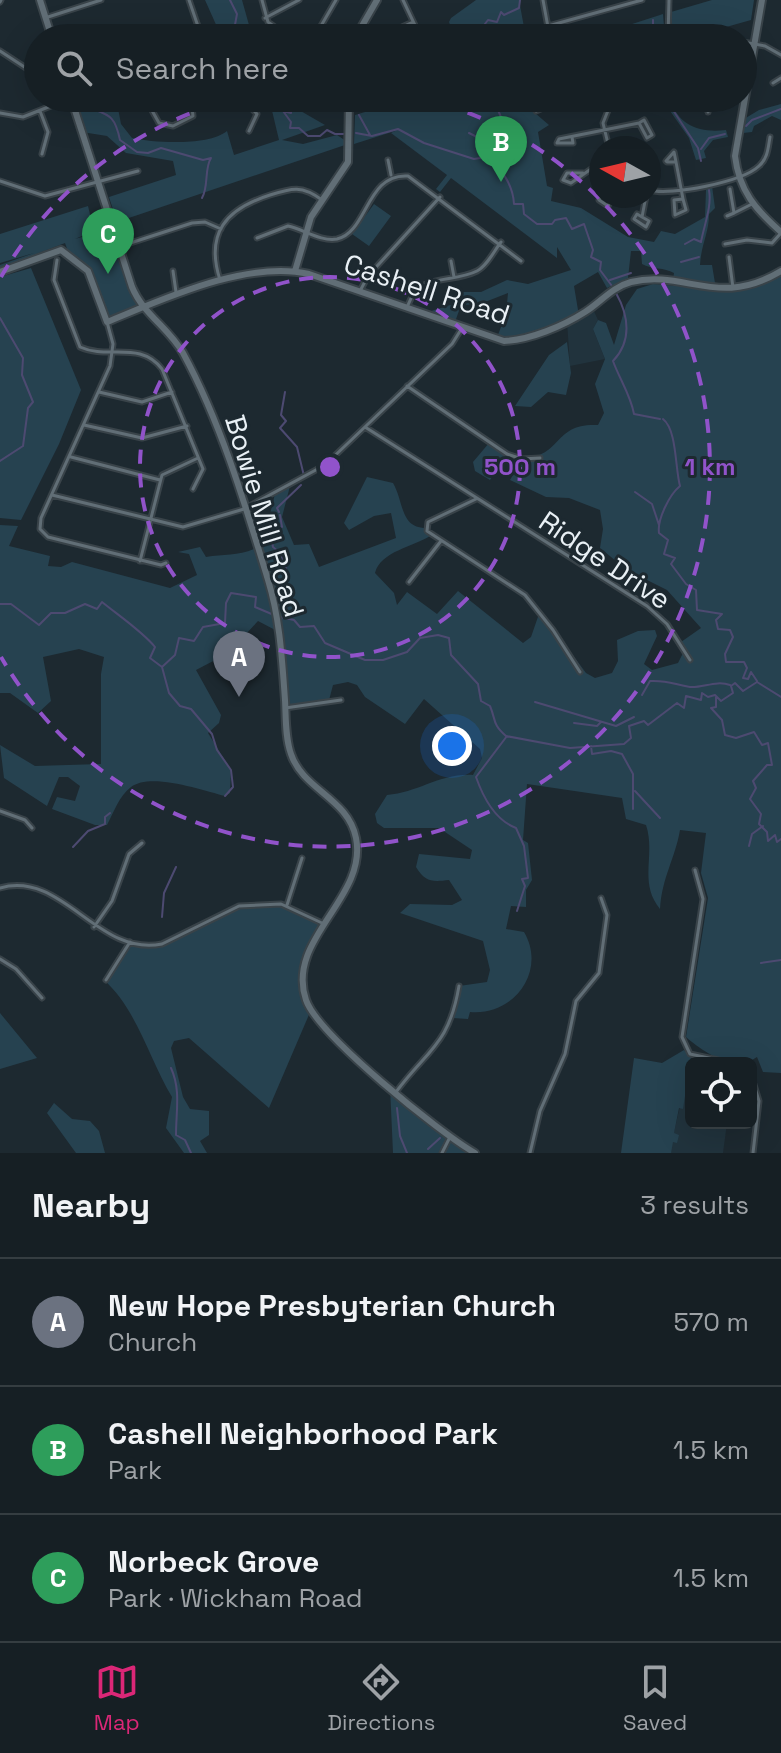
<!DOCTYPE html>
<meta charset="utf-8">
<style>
body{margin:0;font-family:"Space Grotesk",sans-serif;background:#1f272c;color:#f1f3f6}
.controls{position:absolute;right:24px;bottom:24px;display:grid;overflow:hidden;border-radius:12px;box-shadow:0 8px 32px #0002}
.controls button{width:72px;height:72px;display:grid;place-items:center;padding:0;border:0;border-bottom:2px solid #353d41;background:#161f24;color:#f1f3f6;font:40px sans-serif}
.compass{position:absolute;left:589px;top:136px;width:72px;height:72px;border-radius:50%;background:#161f24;box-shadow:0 8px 32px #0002;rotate:278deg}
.you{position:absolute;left:452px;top:746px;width:28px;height:28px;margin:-20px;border:6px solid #fff;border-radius:50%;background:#1a73e8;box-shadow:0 0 0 12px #1a73e833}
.badge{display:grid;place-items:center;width:52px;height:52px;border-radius:50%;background:#db2777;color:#fff;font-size:26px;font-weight:700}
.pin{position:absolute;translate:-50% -66px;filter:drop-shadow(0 2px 4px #0008)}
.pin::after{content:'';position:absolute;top:42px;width:28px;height:24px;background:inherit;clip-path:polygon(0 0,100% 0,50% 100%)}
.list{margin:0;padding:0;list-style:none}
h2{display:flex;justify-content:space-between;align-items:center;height:104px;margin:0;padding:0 32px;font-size:34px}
h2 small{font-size:26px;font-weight:400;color:#9ea2a6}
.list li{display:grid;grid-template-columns:52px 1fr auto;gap:24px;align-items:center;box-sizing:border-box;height:128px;padding:0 32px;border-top:2px solid #353d41}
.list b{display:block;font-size:30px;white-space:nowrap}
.list p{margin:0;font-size:26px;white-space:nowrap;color:#9ea2a6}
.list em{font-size:26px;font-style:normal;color:#9ea2a6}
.icon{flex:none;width:44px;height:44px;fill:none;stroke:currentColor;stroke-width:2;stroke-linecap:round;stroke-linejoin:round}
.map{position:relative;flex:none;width:781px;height:1153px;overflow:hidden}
.search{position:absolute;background:#161f24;box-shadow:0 8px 32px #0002;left:24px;right:24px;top:24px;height:88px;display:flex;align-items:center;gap:20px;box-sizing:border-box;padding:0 28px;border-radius:44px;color:#9ea2a6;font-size:30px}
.sheet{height:488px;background:#161f24}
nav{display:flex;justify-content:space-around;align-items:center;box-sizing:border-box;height:112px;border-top:2px solid #353d41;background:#161f24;font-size:22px;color:#9ea2a6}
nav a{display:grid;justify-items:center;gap:4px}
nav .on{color:#db2777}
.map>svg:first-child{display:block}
</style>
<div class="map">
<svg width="781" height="1153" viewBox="0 0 781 1153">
<rect width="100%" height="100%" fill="#1d2930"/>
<path fill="#21333d" d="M592 307 598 320 593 329 605 359 570 366 567 321Z
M686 1081 691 1082V1123H727L723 1153H669Z"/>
<path fill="#264250" d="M205 0H242L249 25 259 38H222Z
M476 0H519L526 38H455L449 22 451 18Z
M712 0H754L751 20 687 38H673L671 12Z
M663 14 665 38H589Z
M71 98H116L121 124 132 138C155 143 209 146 227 131L234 155 279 140 269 98H287L292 106 325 125 282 140 303 144 337 135 346 141 345 145 117 222 109 197 176 175 173 161 126 153 107 136 82 132Z
M412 98H522L524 108H534L535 113 549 125 538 132 547 186 553 188 551 201 581 208 628 237 654 242 661 231 675 234 705 217 706 190 712 186 715 208 709 214C709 233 701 245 700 265H712L715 283 712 286 673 280 674 273C664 267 652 270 642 264L641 251H631L628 278 607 288 598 272 574 286 579 316 528 337 496 340 506 314 508 293 480 304 461 305 455 322 428 312 463 301 462 292H481L507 280 528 284 571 270 557 247V258L451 178 440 192 436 189 447 175 391 133 395 131 354 144 355 115Z
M661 98H670C678 127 701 133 726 130L728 137 713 140 704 151 706 158 696 160 689 138Z
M781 104V120L772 116 754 126 752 132 743 133 744 119 759 110Z
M374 204 391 216 369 246 352 234Z
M88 206 94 231 75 239 113 228 132 287 144 307 107 322 90 276 70 257 65 243 0 268V265L34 253 0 263V234Z
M31 268 81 390 59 444 21 520 0 518V277Z
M781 275V1073L763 1072 757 1057C733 1074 701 1050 686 1037L708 898 701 873 706 833 680 830C675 859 662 877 660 909 638 882 656 855 646 825L626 819 622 798 527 784 523 840 528 843 532 880 526 890V907L511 906 506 929 524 932C547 971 514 1016 470 1012L468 1019 453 1018 459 986 487 982 490 970 483 941 400 913 410 904 452 905 462 900 449 880C432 882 425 882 416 867L419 854 470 859 472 850 439 828H384L377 823 375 814 387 795C418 793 440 773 473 775L482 758 480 749 424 699 405 724 365 697 357 685 348 682 333 685 328 704 285 708 279 632 258 621 245 635 244 645 196 670 221 715 219 723 208 733 231 770 230 793 225 796C202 790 150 772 131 787 119 796 114 812 107 825H95L52 809 57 797 75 801 80 786 68 777H59L47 806 4 778 0 745 35 766 101 764V674L104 657 79 649 43 657 51 701 38 713 10 693H0V525L18 526 9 546 50 556 48 566 61 567 72 562 170 588 197 575 189 554 178 552 200 547 206 557C223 554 238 556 254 549L259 554 249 525 270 514 275 494 290 486 282 517 294 545 309 544 319 567 396 538 391 513 374 516 349 530 344 523 367 477 393 483C404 502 400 528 426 528L430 536C413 547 381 551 375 573L394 593 397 605 407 592 437 614 458 591 523 643 531 637 540 611 586 673 595 678 612 673 618 661 617 640 638 631 655 630 657 636 644 664 652 670 678 663 685 649 681 642 701 628 667 590 627 570 600 548 603 529 600 510 569 498 546 497 510 480 522 459C565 455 552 423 598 425L604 413 595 384 605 359 593 329 598 320 606 323 614 345 626 305 637 289 653 284 730 290Z
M567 342 571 373 566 395 548 392 531 407 515 406 549 355Z
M489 443 507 454 490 480 475 471 473 462Z
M281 904 325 925 312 944 303 980 311 1010 269 1108 189 1038 174 1041 171 1048 183 1097 190 1109 209 1111V1135L200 1141 207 1153H184L166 1128 172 1097C149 1059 137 1009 103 979L130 942 162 944 228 909Z
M0 1013 37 1058 0 1069Z
M684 1050 691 1057 683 1109 679 1108 674 1133 679 1135 677 1143 673 1142 671 1153H621L634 1058 662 1063Z
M390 1087 475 1153H393Z
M54 1103 72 1119 90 1121 99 1131 105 1153H76L47 1113Z"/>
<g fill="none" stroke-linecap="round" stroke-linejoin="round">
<path stroke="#4d4a71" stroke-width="2" d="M230 0 237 14 234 30 237 38
M466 38 473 26 481 29 488 20 497 22 501 12 504 15 519 8 520 0
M653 38V20
M280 98 291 111V113L283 111 291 122 290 128H299L308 136H320L327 130 335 134H344
M665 98 698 148 701 161
M81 104C107 116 114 111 120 140L137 152 148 153 161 148 203 160 211 158C204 169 209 186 202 198
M359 115 370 135
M746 126 752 120 781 109
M356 133 372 136 398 129 424 143 474 159 486 157C500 166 513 184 514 204H523L524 214 537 224H552L555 220 566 218 572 229 584 224 593 250 591 257 601 262 600 270 612 286
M469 133 477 137 486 156
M701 149 709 138 725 134
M498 162 502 155 498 146 505 127 498 110 499 98
M685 244 694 239 701 242C704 225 712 207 709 190
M681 262 699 257
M610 280 631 273
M616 293C629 316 632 341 613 361 619 378 631 396 634 414L660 419
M0 318 23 358 22 375 33 402 28 408 23 446 0 461
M285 392 281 415 286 421 280 428 297 447 304 476
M663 419C677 430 675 468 680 486 669 495 657 520 659 533L668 540 664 554 675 558 671 564 686 584 696 590 697 610 722 614 716 620 718 629 730 630 733 637 725 654 726 662H744L747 668 743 678 748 679 751 672 757 681
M635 492 652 504 659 525
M279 512 277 508 301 485
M280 515 282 527
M276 539 272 542 273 547C294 561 285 594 287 619
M0 604H11L39 625 51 613H65L85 604 97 609 102 602C118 615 143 632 155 647L150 658 162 667 175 655 179 638 194 641 203 627 225 623 226 603 231 593 256 597 255 607 274 615
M280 617 294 620 300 627 314 626 325 643 365 660H383L407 652 420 638 438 635 449 638 451 655 478 684 481 701 490 706C496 720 492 724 506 736L570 748 624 744 631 738 629 726 644 721 648 725 677 703 684 708 686 696 701 700 702 693 708 697 715 695 721 701 733 693 731 686 735 683 743 691 757 682 781 697
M162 667 169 693 180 706 191 709 212 734 217 750 231 770 233 787 225 796
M642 695 650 681C669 680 675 685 690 687 703 688 716 680 730 685
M716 697V707L711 708 722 720 725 735 736 738 754 732 762 745 768 743 772 765H767L753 781 756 788 750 799 761 814 759 824 767 832 768 841 775 835 777 842 781 839
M535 702 616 726 634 717
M574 723 597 726 601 722
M507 736 476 777C483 797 495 820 516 828L524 846 528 878 522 879 525 886 517 911
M591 746 592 754 611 751 622 754 633 774V809
M635 791 660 818
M749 846 752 834 763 826
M73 847 88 831 105 824V817L110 813
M162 917 164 893 176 867
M761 963 781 960
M171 1068C181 1090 176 1111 176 1135L185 1140 191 1153
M397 1108 400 1136 407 1153
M428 1149 440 1138"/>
<g stroke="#394349" stroke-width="7">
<path id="street" d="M189 0 202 38
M262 0 268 22 290 38
M403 0 421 38
M543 0 550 38
M0 2 1 0
M48 17 101 0
M265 18 299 0
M548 26 642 0
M123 38 147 28 161 38
M314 38 336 0
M394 38 402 27 413 22
M668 38 669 0
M743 42 765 46 781 55
M0 51 26 68
M773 83 781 78
M145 98 159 123 173 126 193 116 191 98
M242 98 257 114 249 131
M705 98 708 112
M148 104 160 98
M40 111 48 132 42 154
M536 111 566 98
M0 113 23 117 71 98
M572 137 573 143H557L559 139 639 123 647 138 652 135 644 120 639 123
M609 148 603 123 613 98
M674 152 676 162H667L666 161Z
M388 160 391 175
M676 162 683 199
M583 173H567L563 180 571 183 601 162
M0 181 45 196 138 171
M730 189 734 213 752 204
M649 190C671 196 742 182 759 166 768 158 768 148 770 137
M601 195 599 200 608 206 611 200
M603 196 611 200
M683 199 686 210 675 215 674 200Z
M727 216 734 213
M642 217 649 221 646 227 634 219 637 214 642 217 646 196
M257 238 288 226C303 229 321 242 337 239 368 232 366 173 408 176L521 261
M725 244 747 240 772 243 781 233
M118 247 192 223 205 222 221 229
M729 257 733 288
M57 260 54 280 80 347C108 360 140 340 162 369L203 469 193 489
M451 261 454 277
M173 271 176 292
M220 280C205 233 226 209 270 195 292 188 302 185 322 200
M360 291 368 276 440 197
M408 305C420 272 451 284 477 271 487 266 494 251 501 242
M107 322 113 344 110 366 41 518 40 529 48 537 161 565 166 563
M407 386 507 454 522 459 540 458
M99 392 142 402 172 392
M84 425 142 438 187 426
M365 427 647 606 667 624 690 660
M71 457 160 480
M52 495 183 527 244 509 325 465 452 344 462 328
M476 499 428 522 427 531 525 595 553 630 580 672
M140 561 162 475 198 458
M409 582 441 541
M285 708 341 700
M0 811 25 820 32 828
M695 870 703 899 682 1037 690 1054 732 1063
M0 888C63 870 97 957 162 944L239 906 281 904 322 923
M287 905 302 858
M94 927 112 901 129 854 142 843
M0 959 16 969 42 998
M106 980 130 942
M751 1075 759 1101 753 1153
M396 1092C428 1049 449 1045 459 986
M442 1153 449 1139
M530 1153 540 1111 565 1054 576 1001 599 973 607 915 601 898"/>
</g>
<g stroke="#394349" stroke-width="10">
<path id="secondary" d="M40 0 52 38
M762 0 735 156C739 191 756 210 781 232
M355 38 377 0
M71 98 132 287C143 314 169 328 183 353 221 423 245 504 268 580 280 619 282 659 285 700 286 717 285 737 291 754 303 790 348 798 356 838 368 898 285 939 306 1000 318 1035 440 1133 475 1153
M295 271 311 217 348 162 349 98
M0 272 61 250 88 271 107 322C166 298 247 260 309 274L504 341C530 340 563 326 585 312 601 302 612 287 631 282 685 269 718 309 781 271"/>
</g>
<use href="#street" stroke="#616e76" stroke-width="3"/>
<use href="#secondary" stroke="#616e76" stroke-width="6"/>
</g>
<g fill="none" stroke="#9153ca" stroke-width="4" stroke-dasharray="14 10">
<circle cx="330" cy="467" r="190"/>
<path d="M1 277A380 380 0 0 1 238 98M422 98A380 380 0 1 1 1 657"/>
</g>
<g text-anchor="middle" stroke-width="6" stroke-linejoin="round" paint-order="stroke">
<g font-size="28" fill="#e9f0f5" stroke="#1d2930">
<text transform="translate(427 289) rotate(18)" y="10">Cashell Road</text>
<text transform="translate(265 516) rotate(73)" y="10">Bowie Mill Road</text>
<text transform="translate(605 560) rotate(34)" y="10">Ridge Drive</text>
</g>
</g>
<circle cx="330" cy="467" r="12" fill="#9153ca" stroke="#1d2930" stroke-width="4"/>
<g font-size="24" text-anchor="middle" font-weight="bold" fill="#9153ca" stroke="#1d2930" stroke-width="6" stroke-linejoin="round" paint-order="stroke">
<text x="520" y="475">500 m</text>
<text x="710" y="475">1 km</text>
</g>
</svg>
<div class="controls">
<button><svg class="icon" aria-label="locate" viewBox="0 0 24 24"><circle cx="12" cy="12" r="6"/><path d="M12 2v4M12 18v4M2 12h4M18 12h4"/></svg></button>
</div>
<svg class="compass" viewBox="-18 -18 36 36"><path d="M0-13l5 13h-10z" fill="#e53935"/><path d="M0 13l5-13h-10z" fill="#9ea2a6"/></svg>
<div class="you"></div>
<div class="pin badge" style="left:239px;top:697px;background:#6b7280">A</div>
<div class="pin badge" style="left:501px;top:182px;background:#2e9e5b">B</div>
<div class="pin badge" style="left:108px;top:274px;background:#2e9e5b">C</div>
<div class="search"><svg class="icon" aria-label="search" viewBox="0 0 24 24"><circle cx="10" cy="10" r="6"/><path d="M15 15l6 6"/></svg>Search here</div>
</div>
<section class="sheet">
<h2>Nearby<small>3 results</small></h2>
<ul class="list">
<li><span class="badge" style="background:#6b7280">A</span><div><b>New Hope Presbyterian Church</b><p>Church</p></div><em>570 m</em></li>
<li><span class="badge" style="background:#2e9e5b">B</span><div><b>Cashell Neighborhood Park</b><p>Park</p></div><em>1.5 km</em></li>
<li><span class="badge" style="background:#2e9e5b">C</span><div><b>Norbeck Grove</b><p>Park · Wickham Road</p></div><em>1.5 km</em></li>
</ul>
</section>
<nav>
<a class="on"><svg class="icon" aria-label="map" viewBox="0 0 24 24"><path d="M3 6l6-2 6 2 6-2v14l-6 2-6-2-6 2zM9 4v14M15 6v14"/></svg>Map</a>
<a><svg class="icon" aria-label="directions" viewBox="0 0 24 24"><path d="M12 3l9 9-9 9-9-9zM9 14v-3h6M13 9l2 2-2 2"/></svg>Directions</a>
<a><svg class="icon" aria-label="saved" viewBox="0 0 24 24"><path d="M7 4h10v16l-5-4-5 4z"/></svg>Saved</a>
</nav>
